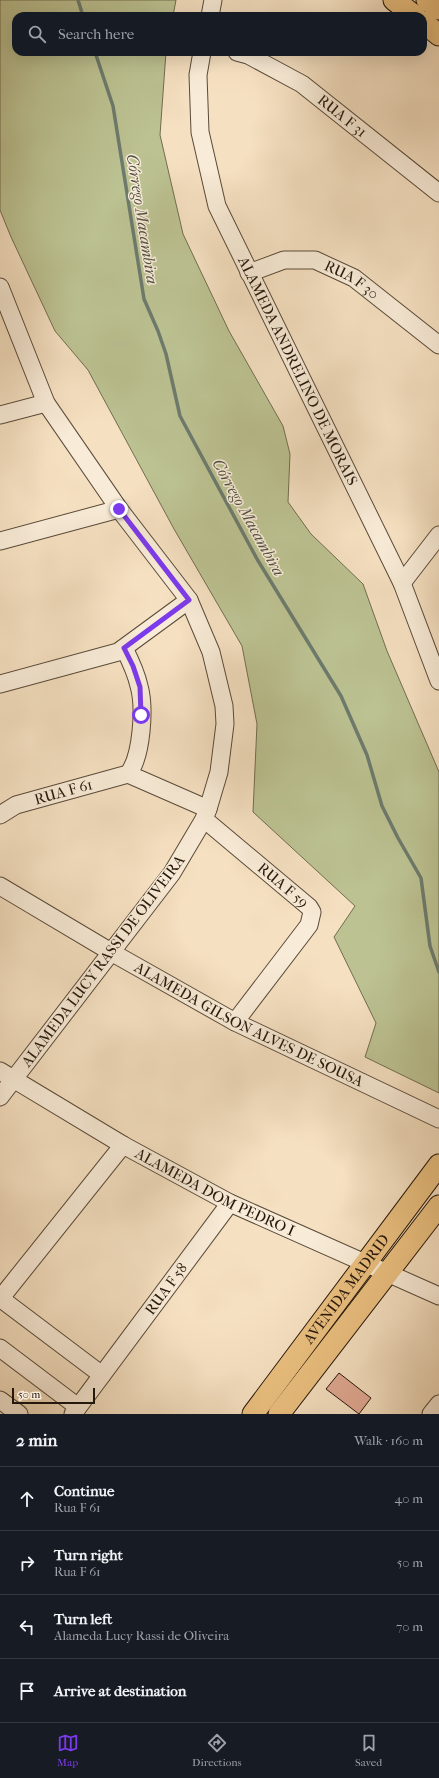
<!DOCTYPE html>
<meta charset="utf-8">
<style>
body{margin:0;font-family:"IM FELL French Canon",serif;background:#20242c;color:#f1f3f6}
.scale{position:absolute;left:12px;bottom:10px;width:83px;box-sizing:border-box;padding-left:4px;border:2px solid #26180c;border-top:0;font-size:11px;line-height:14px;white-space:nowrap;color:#26180c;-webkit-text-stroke:3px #f8ebd7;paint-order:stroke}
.stop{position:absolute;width:12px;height:12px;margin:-9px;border:3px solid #7c3aed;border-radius:50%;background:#fff}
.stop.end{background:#7c3aed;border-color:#fff;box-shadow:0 1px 4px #0008}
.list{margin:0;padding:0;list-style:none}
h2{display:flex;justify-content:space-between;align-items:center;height:52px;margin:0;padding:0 16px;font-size:17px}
h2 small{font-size:13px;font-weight:400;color:#9ea1a6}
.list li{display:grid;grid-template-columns:26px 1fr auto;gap:12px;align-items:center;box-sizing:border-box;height:64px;padding:0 16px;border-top:1px solid #363941}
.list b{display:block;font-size:15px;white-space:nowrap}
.list p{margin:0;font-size:13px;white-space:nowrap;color:#9ea1a6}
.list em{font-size:13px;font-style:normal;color:#9ea1a6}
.icon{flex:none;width:22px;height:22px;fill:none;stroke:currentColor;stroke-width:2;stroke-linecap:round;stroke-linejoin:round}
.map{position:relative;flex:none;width:439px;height:1414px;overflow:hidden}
.search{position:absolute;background:#171b24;box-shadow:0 4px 16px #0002;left:12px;right:12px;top:12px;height:44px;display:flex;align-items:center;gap:10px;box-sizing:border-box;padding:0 14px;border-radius:12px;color:#9ea1a6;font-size:15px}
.sheet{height:308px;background:#171b24}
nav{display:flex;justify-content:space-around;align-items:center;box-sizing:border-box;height:56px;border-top:1px solid #363941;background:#171b24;font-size:11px;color:#9ea1a6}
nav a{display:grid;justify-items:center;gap:2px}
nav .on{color:#7c3aed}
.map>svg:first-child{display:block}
</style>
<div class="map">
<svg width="439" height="1414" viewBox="0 0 439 1414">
<rect width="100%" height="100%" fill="#f5e0c1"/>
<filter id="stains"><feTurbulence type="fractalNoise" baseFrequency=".005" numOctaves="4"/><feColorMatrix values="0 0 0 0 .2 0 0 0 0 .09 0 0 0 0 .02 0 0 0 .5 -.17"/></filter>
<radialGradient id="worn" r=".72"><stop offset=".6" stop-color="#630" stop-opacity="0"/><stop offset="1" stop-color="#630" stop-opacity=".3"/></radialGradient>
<path fill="#bcc292" stroke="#716d4f" d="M0 0H176L173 16H16V52H166L160 135 183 234 229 331 283 426 290 454 288 502 311 534 363 584 387 651 439 772V1093L365 1057 376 1023 334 937 355 906 253 812 257 724 242 646 174 529 88 370 55 331 11 237 0 210Z"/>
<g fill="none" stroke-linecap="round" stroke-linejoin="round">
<path stroke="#6d7b6d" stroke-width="3.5" d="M78 0 83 16
M95 52 113 106 144 299 158 331 166 354 180 416 257 559 341 696 367 755 382 806 398 838 421 878 430 946 439 972"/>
</g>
<path fill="#e0a994" stroke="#26180c" d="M339 1373 371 1398 359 1414 326 1389Z"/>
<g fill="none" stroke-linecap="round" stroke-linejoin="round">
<g stroke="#5a4a39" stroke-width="19">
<g id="minor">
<path d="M210 16 213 0"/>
<path id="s1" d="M202 52 198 75 200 132 217 206 402 583 439 681"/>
<path id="s2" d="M237 52 248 55 302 84 439 193"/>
<path id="s3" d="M249 273 284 260H315L354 278 439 345"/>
<path d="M0 287 46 403 119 509 189 600 211 652 224 706 225 724 219 772 208 809 204 819 172 873 0 1097"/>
<path d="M0 415 46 403"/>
<path d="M0 541 119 509"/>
<path d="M402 583 439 535"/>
<path d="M0 684 118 652 189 600"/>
<path d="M128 774 208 809"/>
<path id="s4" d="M0 815 16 805 128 774C142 757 145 707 139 686 136 672 130 660 124 648"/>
<path id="s5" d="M204 819 309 907 312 912 309 925 235 1022"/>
<path id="s6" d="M0 886 111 952 235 1022 439 1119"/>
<path id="s7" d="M0 1071 123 1145 230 1203 439 1296"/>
<path d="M0 1298 102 1375"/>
<path d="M0 1299 123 1145"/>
<path d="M0 1348 78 1407"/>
<path d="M0 1400 19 1414"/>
<path id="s8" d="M73 1414 230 1203"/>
<path d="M431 1414 439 1404"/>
</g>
</g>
<g stroke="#26180c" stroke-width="23">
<g id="major">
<path d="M394 0 415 16"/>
<path d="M427 0 439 9"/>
<path d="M423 22 439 35"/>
<path id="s9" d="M253 1414 439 1165"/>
<path d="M279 1414 439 1206"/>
</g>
</g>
<use href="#minor" stroke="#f8ebd7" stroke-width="17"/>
<use href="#major" stroke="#eac080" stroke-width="21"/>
</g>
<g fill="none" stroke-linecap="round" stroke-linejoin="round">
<path stroke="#7c3aed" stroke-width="5" d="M119 509 189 600 124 648 133 666 140 687 141 715"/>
</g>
<g text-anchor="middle" stroke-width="3" stroke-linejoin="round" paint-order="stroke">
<g font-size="15" fill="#26180c" stroke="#f8ebd7">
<text dy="5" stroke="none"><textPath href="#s2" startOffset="124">RUA F 31</textPath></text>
<text dy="5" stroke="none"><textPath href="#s3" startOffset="110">RUA F 30</textPath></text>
<text dy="5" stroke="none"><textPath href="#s1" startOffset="340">ALAMEDA ANDRELINO DE MORAIS</textPath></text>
<text dy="5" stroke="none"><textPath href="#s4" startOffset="68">RUA F 61</textPath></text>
<text dy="5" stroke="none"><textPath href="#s5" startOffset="103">RUA F 59</textPath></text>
<text transform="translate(103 961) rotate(-53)" y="5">ALAMEDA LUCY RASSI DE OLIVEIRA</text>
<text dy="5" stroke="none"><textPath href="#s6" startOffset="285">ALAMEDA GILSON ALVES DE SOUSA</textPath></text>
<text dy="5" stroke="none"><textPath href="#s7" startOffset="247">ALAMEDA DOM PEDRO I</textPath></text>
<text dy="5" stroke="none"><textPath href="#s8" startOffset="156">RUA F 58</textPath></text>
<text dy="5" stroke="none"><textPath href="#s9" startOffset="156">AVENIDA MADRID</textPath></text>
</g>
<g font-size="16" font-style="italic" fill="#505245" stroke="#f8ebd7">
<text transform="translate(143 219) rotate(81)" y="6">Córrego Macambira</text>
<text transform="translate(249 517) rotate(61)" y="6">Córrego Macambira</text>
</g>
</g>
<rect width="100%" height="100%" filter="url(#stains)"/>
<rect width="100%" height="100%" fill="url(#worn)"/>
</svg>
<div class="scale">50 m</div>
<div class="stop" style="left:141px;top:715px"></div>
<div class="stop end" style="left:119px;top:509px"></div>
<div class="search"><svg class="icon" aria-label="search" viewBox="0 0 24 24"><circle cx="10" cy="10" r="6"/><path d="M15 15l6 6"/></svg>Search here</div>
</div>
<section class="sheet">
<h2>2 min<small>Walk · 160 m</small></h2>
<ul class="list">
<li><svg class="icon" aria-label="ahead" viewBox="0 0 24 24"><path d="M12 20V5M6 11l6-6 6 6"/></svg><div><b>Continue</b><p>Rua F 61</p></div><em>40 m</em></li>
<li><svg class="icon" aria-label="right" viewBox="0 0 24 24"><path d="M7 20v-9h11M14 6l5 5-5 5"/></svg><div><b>Turn right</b><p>Rua F 61</p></div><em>50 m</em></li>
<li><svg class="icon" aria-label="left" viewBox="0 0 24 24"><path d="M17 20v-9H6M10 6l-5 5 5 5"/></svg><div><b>Turn left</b><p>Alameda Lucy Rassi de Oliveira</p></div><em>70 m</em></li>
<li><svg class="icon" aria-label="arrive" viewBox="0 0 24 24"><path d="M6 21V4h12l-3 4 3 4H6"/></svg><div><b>Arrive at destination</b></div></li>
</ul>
</section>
<nav>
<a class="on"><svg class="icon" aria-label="map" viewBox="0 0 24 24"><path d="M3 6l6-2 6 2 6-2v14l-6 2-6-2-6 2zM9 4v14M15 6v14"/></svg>Map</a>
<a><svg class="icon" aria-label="directions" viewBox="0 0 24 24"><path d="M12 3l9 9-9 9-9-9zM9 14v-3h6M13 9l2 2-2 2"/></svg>Directions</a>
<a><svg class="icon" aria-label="saved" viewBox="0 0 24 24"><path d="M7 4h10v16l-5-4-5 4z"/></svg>Saved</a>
</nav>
